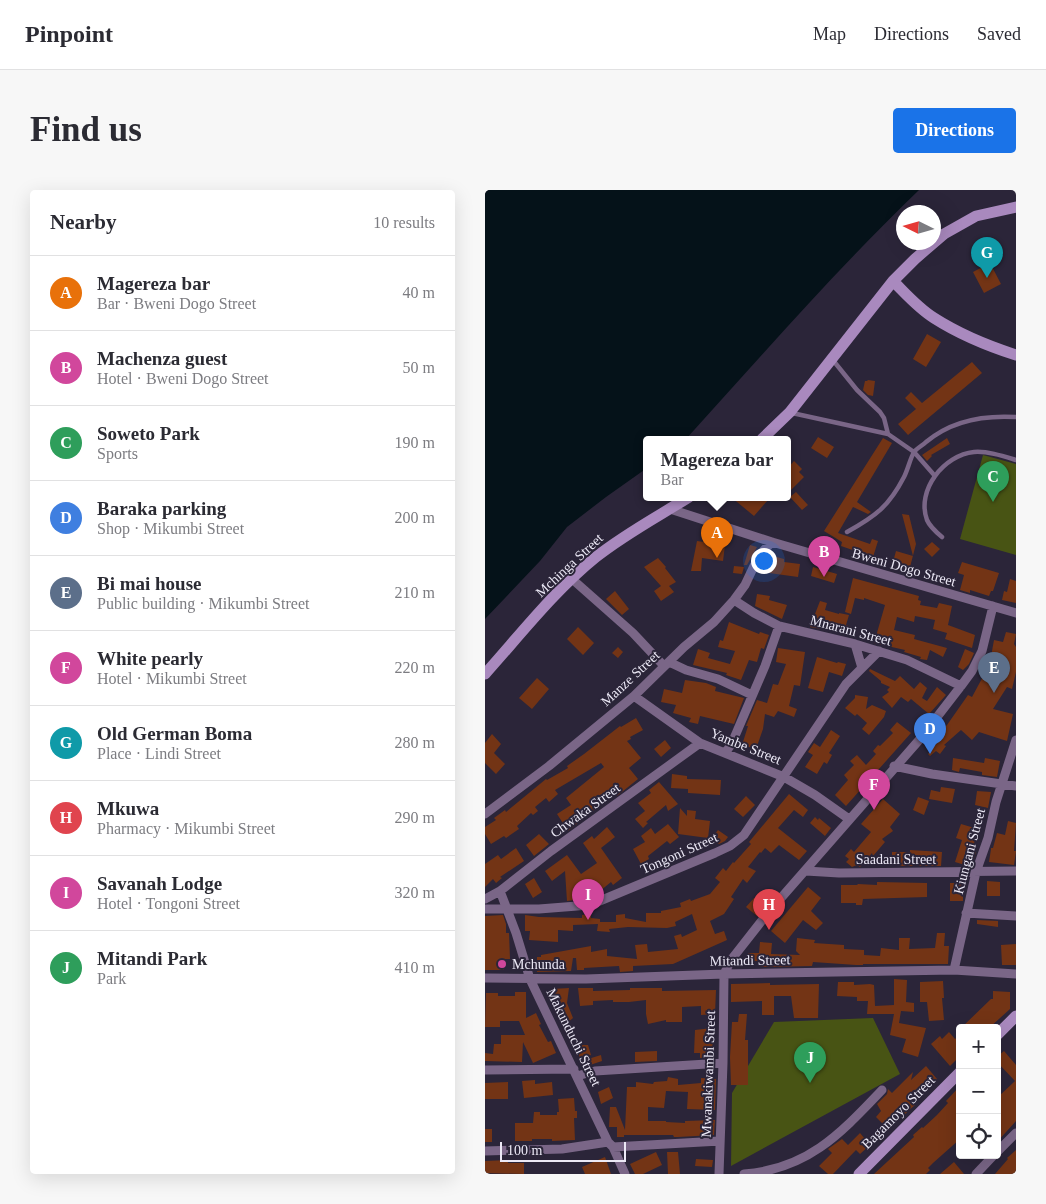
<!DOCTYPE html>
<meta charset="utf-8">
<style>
body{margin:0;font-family:"Times New Roman",serif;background:#f7f7f7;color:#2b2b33}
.controls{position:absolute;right:15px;bottom:15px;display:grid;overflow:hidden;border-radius:5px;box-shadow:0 5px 20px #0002}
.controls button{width:45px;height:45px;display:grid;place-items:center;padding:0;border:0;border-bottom:1px solid #e1e1e2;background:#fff;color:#2b2b33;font:25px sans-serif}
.compass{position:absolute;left:411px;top:15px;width:45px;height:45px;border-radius:50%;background:#fff;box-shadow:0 5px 20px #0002;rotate:275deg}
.scale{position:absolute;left:15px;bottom:12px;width:126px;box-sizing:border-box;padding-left:5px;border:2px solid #ece9f6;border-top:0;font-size:14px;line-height:18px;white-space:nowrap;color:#ece9f6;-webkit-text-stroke:4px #2b2539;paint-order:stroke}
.you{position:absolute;left:278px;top:370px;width:18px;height:18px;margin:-12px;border:4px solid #fff;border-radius:50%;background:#1a73e8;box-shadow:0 0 0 8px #1a73e833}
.badge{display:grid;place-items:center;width:32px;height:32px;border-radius:50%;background:#1a73e8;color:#fff;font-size:16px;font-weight:700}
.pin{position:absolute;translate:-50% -41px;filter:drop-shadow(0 1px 2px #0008)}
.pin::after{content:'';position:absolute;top:26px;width:18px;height:15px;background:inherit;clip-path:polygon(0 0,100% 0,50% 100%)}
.popup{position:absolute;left:158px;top:246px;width:148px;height:65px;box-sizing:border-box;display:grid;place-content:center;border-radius:5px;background:#fff;filter:drop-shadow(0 1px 4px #0005);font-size:16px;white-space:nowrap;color:#7c7c81}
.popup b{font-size:19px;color:#2b2b33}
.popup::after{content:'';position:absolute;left:50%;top:100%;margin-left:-10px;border:10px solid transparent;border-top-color:#fff}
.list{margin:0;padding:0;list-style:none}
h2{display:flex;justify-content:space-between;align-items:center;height:65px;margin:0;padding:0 20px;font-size:21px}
h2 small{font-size:16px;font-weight:400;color:#7c7c81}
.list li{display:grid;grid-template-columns:32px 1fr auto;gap:15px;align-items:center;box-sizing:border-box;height:75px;padding:0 20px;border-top:1px solid #e1e1e2}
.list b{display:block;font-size:19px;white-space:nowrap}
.list p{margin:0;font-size:16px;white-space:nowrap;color:#7c7c81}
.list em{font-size:16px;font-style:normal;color:#7c7c81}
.icon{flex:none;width:28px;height:28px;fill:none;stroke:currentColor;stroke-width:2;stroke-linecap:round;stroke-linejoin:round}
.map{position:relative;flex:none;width:531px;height:984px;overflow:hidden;border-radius:5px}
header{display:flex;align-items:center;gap:30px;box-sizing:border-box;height:70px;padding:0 25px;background:#fff;border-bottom:1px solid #e1e1e2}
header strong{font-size:24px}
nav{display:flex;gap:28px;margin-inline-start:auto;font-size:18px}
.intro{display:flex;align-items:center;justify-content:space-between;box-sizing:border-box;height:120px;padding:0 30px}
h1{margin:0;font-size:35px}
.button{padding:12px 22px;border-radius:5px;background:#1a73e8;color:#fff;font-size:18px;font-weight:700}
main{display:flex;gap:30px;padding:0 30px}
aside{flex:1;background:#fff;border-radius:5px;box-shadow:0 5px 20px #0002}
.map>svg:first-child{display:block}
</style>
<header>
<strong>Pinpoint</strong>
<nav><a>Map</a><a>Directions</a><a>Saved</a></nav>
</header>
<div class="intro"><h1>Find us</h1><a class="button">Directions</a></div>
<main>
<aside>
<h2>Nearby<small>10 results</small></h2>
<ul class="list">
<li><span class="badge" style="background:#e8710a">A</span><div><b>Magereza bar</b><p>Bar · Bweni Dogo Street</p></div><em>40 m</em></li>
<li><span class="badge" style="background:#d1479c">B</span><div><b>Machenza guest</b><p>Hotel · Bweni Dogo Street</p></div><em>50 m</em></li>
<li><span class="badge" style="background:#2e9e5b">C</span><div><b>Soweto Park</b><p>Sports</p></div><em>190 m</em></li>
<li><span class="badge" style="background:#3f7fe0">D</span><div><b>Baraka parking</b><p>Shop · Mikumbi Street</p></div><em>200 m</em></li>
<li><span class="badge" style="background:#5c6f8a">E</span><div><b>Bi mai house</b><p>Public building · Mikumbi Street</p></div><em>210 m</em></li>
<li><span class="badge" style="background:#d1479c">F</span><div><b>White pearly</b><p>Hotel · Mikumbi Street</p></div><em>220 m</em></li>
<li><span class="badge" style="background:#0f9aa8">G</span><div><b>Old German Boma</b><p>Place · Lindi Street</p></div><em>280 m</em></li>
<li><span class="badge" style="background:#e0444e">H</span><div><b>Mkuwa</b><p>Pharmacy · Mikumbi Street</p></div><em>290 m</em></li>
<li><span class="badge" style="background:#d1479c">I</span><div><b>Savanah Lodge</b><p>Hotel · Tongoni Street</p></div><em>320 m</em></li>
<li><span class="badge" style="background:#2e9e5b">J</span><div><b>Mitandi Park</b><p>Park</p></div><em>410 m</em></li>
</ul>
</aside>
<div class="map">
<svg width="531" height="984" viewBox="0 0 531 984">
<rect width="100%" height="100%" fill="#2b2539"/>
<path fill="#485414" d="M498 265 531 274V365L475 349Z
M388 828 415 884 246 976 247 903 289 832Z"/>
<path fill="#051219" d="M0 0H434C352 79 277 165 201 249H162V278L121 307 82 337 55 371 0 429Z"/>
<path fill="#733415" d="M505 73 516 94 499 103 488 82Z
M442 144 456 152 441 177 428 169Z
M487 172 497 183 423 245 413 234 431 219 420 208 426 202 437 213Z
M383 190 390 191 388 206 383 205 378 200 380 191H382Z
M333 247 349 257 342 268 326 258Z
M398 248 407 253 372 312 386 322 383 324 368 317 353 343 385 354 387 349 393 351 388 367 356 356 357 352 339 341Z
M462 248 465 254 446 265 447 266 442 271 437 265Z
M309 271 317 279 314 282 319 287 302 304V279Z
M311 302 323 315 317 320 305 307Z
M246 307H279L283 310 269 326Z
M417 324 424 325 431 354 425 377 408 372 411 361 428 366Z
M212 351 240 355 238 371 217 368 216 381H206Z
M447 352 455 359 447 367 439 359Z
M265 355 272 357 262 375H259Z
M288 366 299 369V372L315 374 313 387 284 383Z
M173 368 181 377 180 378 191 392 184 396 189 402 176 411 169 401 176 396 159 377Z
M477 372 514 383 508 401H506L504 406 485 400V403L475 400 479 385 473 383Z
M249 376 259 377 257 384 248 383Z
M328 377 352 384 349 393 326 386Z
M368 388 434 406 433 410 436 411 435 415 452 418 454 413 467 416 463 435 490 445 487 458 460 449 462 443 448 439 450 430 430 426 429 432 412 427 409 440 430 445 429 449 462 458 458 467 445 460 442 470 435 469 436 467 419 462 420 460 389 453 400 415 379 408V410L370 408 366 424 360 422Z
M525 389 531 391V413L517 410 519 401 522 402Z
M130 401 144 419 137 425 121 409Z
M272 404 285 406 284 410 302 415 297 429 270 416Z
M335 411 342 413 340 420 354 424V423L364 425 361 435 371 439 367 447 349 439V441L325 437Z
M244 432 274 444 275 442 284 445 279 459 276 458 272 472 264 470 256 490 241 485 242 483 208 475 213 459 225 463 223 468 245 474 250 461 233 457 235 450 238 451Z
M93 437 109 453 98 465 82 449Z
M521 442 531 444 529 454 531 457V482L527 499 522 497 508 519 528 524 522 551 494 542 487 550 476 540 459 555 461 556 455 564 451 561 445 566 443 564 458 544 456 541 462 535 483 505 487 507 501 481 507 483V461L509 450 518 452Z
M133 457 138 462 133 468 127 463Z
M293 458 320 462 315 496 309 495 304 516 312 519 309 527 293 521 289 527 280 524 278 539 271 559 257 555 263 536H261L272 510 282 513 288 494 293 495 301 474 291 472Z
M480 459 489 463 484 474 478 480 473 477Z
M332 467 352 473 353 472 361 474 357 486 344 482 338 502 323 498Z
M385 479 410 491 415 486 429 499 435 492 442 498 437 508 442 511 452 497 461 505 444 524 426 509 423 512 416 507 407 518 397 507 404 502 402 500 405 497 396 493V491L384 481Z
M52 488 64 499 47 519 34 508Z
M200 490 221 493 231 497 230 501 259 508 249 534 215 526 213 534 204 532 206 528 188 523 191 515 176 512 179 499 197 503Z
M370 505 383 507 381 519 387 515 401 521 399 527 384 545 377 539 382 533 372 524 370 526 360 518 370 508Z
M151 528 158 540 145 547 146 549 142 551 156 568 144 578 153 589 132 606H129L125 602 107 618 109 620 83 641 72 624 86 615 81 608 119 577 116 573 70 600 73 604 64 612 61 608 50 617 53 621 48 625 46 623 32 636 34 639 31 641 21 648 19 646 6 654 0 644V637L11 630 9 628 20 620 21 622 61 589 62 590 83 578 82 576 99 564 135 536 136 537Z
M412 532 426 543 361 616 350 605 363 590 359 585 369 575 365 571 372 565 381 575 391 564 388 561 393 555 395 556 408 543 405 540Z
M346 540 355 546 344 563 347 565 342 574 339 572 332 584 320 577 328 565 323 562 329 553 335 557Z
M7 544 16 554 9 563 20 574 11 584 0 573V553Z
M180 550 186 558 176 567 169 559Z
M468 568 499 573 500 568 515 571 512 587 497 585V582L475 578 474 582 467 580Z
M187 584 202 586V589L236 590 235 605 203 603V599L186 598Z
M174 592 193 614 183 621 181 615 161 632 163 633 158 638 150 629 160 621 153 613 166 603 164 600Z
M456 597 470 599 467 613 444 609 446 600 455 602Z
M492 601 506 602 503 618 490 615Z
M304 604 323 620 318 627 309 620 293 638 322 661 314 670 294 655 286 663 280 658 276 663 275 662 263 677 271 681 262 693 258 689 246 707 249 709 239 724 225 731 230 744 239 741 242 750 188 774 148 776V781L135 782 134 776 99 778V780H92L91 768H88L86 781 52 782V767H56V765L106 756V762L122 759V766L152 769 150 755 162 754 163 762 193 759 189 746 196 744 197 747 212 740 207 724 190 732 191 736 182 738 143 737 124 739 125 742 112 741 113 734 88 735V741L73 740V752L44 750 45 741H40V725L54 727 97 728V725L106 724V728L115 729V732H131V725L140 724V728L161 732V723H176V721L196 717 195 713 205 709 206 711 225 704 235 692 230 688 238 678 241 681 248 672 249 673 266 654 264 652Z
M261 606 270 615 258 627 249 619Z
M433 607 444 611 439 625 428 620Z
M398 609 415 624 405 637 408 641 397 649 400 652 388 666 387 663 375 677 372 675 367 677 361 672 364 669 360 666 366 659 369 662 386 642 376 634Z
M195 618 202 626V620L211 621 210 629 225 631 223 648 193 644Z
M330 627 333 630 334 628 346 638 340 646 325 633Z
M523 631 531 633 529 661H531L529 675 504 672 506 659V658H508L512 643 520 645Z
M183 634 194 647 185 654 182 651 163 666 164 669 156 674 148 659 160 652 156 646 166 638 170 644Z
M476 634 493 639 487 661 491 662 487 675H480L470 672 477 650 471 648Z
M122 637 130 647 116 658 137 688 128 695 126 692 109 706 96 691 97 709 82 711 80 681 67 691 60 681 82 665 96 684 112 673 98 653 107 646 109 649Z
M233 640 243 647 240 651 234 654 226 649Z
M54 644 64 654 49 666 41 655Z
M31 658 39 671 15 687 17 688 11 693 8 689 0 697V674L13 665 16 669Z
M425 660 457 662 456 676H407V662H425Z
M49 688 57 702 48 708 40 694Z
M502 691 515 692V706H502Z
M392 692 442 693V707L378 709 377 715H371V713H356V695H372L373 694 392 695Z
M465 693H478V711H465Z
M323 697 336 708 326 721 338 733 331 740 318 730 300 753 286 741Z
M269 708 280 717 272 726 261 717Z
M18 725 21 734V743H24L25 769H19V780H0V726Z
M492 730 513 731V737L492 734Z
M452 743H460L459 756H464L463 774H378V775H371L328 772 327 776 281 777 273 776V771H264L263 763H274L275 752 287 753 286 764 315 765 311 761 312 748 330 750 329 753 359 755V759L379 760V765L395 766 396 758 414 760V748H425L424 759 450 758Z
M531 754V775H517L516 755Z
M409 789 422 790 421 812 429 813V822L416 821 414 833 441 838 433 867 417 862 421 849 405 845 409 824H382L383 811H372V807L352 806 353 792H369V795L385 794 389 795 390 816 409 815Z
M458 791 459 808H457L459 830 444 831 442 812H435V792Z
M285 793V795L334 794 333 828H309L306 806H289V825H277V811L246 812V794Z
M84 798 82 813 88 828 81 834 72 810 67 809V799Z
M93 798H108V801L145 800V798H177V801L231 800 230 824 216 825V816L197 817V832H181V830L163 834 161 824V810L144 812H128V810L108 811V815L95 816Z
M508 801 525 802V819L504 838H476L506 809H508Z
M30 802H41V828L51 823 56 834 54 835 63 852 66 851 71 863 48 873 38 852 37 872 0 871V863L8 864 9 854H16V845H40L34 831H15V837H0L1 803H13V806H30Z
M254 824H262L260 850H263V895H246L245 867 247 832H253Z
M227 838 228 848 227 867 215 868V863H209L210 840Z
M464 842 470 849 475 845V866L465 876 446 854 455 846 457 849Z
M98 855H103L106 865 95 869 91 858Z
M172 861V871L150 872V862Z
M519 861 531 875V931L512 952V908L530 891 512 872V867Z
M116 865 117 871 105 875 103 869Z
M441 876 452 889 428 912 430 915 419 925 417 923 394 949 388 944 398 934 391 927 396 921 392 914 402 904 403 899 407 903 428 882 426 890Z
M183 887 193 889V895L216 893V888L231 889 230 920 202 919 203 902 181 901 179 918 163 917V931H181V932L200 933V931L230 930 229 945 193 947H189L188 945H139V947H132V937H124L125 917H131L140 940 142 897H151V892L168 894 169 892 182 891Z
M50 890V894L67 892 68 905 39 908 37 891Z
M23 892V909H0V893Z
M475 896V949L448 973 443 978 445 980 441 984H389L429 947 428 945 437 937 438 938 452 925 463 913 461 911Z
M124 897 128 908 116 914 113 902Z
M89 908 90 921H92V928H89L90 950 67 951V949H47V951H30V933H48L49 922H55V925H72V922H74L73 909Z
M0 939H7V952H0Z
M375 943 385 955 375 964 371 960 348 984H343L334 976 347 963 343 959 357 949 363 955Z
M531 960V984H510L523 969 522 968Z
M171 962 177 975 158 984H150L145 974Z
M182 962H193L195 984H183Z
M120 967 126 984H100L97 977Z
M211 969 228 970 227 977 210 976Z
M23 970V973H39V984L0 983V971Z
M469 972 479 984H455Z"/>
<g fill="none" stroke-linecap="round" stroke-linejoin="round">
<path stroke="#7a6687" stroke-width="4.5" d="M347 169 372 200 395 222 399 228 403 244
M307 223 403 244 429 262 450 286
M362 342C391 326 404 316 419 287 423 279 425 269 429 262 432 258 438 255 441 252 467 230 498 225 531 227
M457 347C451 342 445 337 442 330 431 300 459 265 489 262 503 261 518 266 531 270"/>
<path stroke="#7a6687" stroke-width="9" d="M185 319 287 352 531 423
M87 389 148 443 179 476
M249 410 269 423 294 436 370 454 422 470 476 496
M370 454 377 478
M184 472 201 480 233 489 267 505
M149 506 215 553 299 587 330 605 364 629
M241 562 247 553 280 476 294 436
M409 576 447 584 531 596
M0 624 64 576 149 506 199 457 229 432 249 410 260 395 269 376 279 360 287 352
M321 681 354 683 531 681
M15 701 31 743 45 789 123 952 128 957 140 984
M0 709 15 701 66 661 215 553
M0 719H54L105 715 230 663 245 656 259 645 361 494 394 461
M481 723 531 726
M469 780 491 682 503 648 511 612 531 550
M0 788 101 789 239 784 469 780 531 784
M0 880 89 879
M92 886 110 881 238 873
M128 957 235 951
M0 961 77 959 123 952
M512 962 531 943
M234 984 238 873 239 784 246 770 282 724 435 549 476 496 487 481 497 461 508 416
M259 984C323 979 355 944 397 900
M491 984 509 965"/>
<path stroke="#a989be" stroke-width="11" d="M408 91C421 104 433 118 449 128 474 144 503 156 531 165
M277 249 305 222 408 91 430 69 459 44 491 26 531 17
M0 484C35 445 70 400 111 367 140 344 172 327 204 307
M512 845 531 826
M374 984 475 882"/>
</g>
<circle fill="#d1479c" stroke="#2b2539" stroke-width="2" cx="17" cy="774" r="5"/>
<g text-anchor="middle" stroke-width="4" stroke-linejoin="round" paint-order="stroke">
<g font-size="14" fill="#ece9f6" stroke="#2b2539">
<text transform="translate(84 375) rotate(-43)" y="5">Mchinga Street</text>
<text transform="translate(419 377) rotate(16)" y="5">Bweni Dogo Street</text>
<text transform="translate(366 440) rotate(15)" y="5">Mnarani Street</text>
<text transform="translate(145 488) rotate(-43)" y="5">Manze Street</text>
<text transform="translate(261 556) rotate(22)" y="5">Yambe Street</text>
<text transform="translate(100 620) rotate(-36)" y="5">Chwaka Street</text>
<text transform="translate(484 661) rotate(-75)" y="5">Kiungani Street</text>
<text transform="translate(194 663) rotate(-24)" y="5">Tongoni Street</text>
<text x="411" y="674">Saadani Street</text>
<text transform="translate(265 770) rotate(-1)" y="5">Mitandi Street</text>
<text transform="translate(89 847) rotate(64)" y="5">Makunduchi Street</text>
<text transform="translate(223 884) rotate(-88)" y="5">Mwanakiwambi Street</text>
<text transform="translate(413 922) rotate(-45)" y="5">Bagamoyo Street</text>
</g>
<g font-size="14" fill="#ece9f6" stroke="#2b2539" text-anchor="start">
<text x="27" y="779">Mchunda</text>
</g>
</g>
</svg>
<div class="controls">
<button>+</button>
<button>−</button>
<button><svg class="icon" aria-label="locate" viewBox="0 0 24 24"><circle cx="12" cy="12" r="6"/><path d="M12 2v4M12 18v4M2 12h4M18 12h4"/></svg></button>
</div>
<svg class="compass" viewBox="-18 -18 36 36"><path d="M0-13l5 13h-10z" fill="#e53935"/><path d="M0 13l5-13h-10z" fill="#7c7c81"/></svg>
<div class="scale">100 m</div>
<div class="you"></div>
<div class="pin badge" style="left:232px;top:368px;background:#e8710a">A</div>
<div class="popup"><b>Magereza bar</b>Bar</div>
<div class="pin badge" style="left:339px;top:387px;background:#d1479c">B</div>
<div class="pin badge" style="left:508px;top:312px;background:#2e9e5b">C</div>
<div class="pin badge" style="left:445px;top:564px;background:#3f7fe0">D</div>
<div class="pin badge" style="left:509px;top:503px;background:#5c6f8a">E</div>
<div class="pin badge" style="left:389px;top:620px;background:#d1479c">F</div>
<div class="pin badge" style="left:502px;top:88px;background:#0f9aa8">G</div>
<div class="pin badge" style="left:284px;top:740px;background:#e0444e">H</div>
<div class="pin badge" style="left:103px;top:730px;background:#d1479c">I</div>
<div class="pin badge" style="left:325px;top:893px;background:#2e9e5b">J</div>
</div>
</main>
